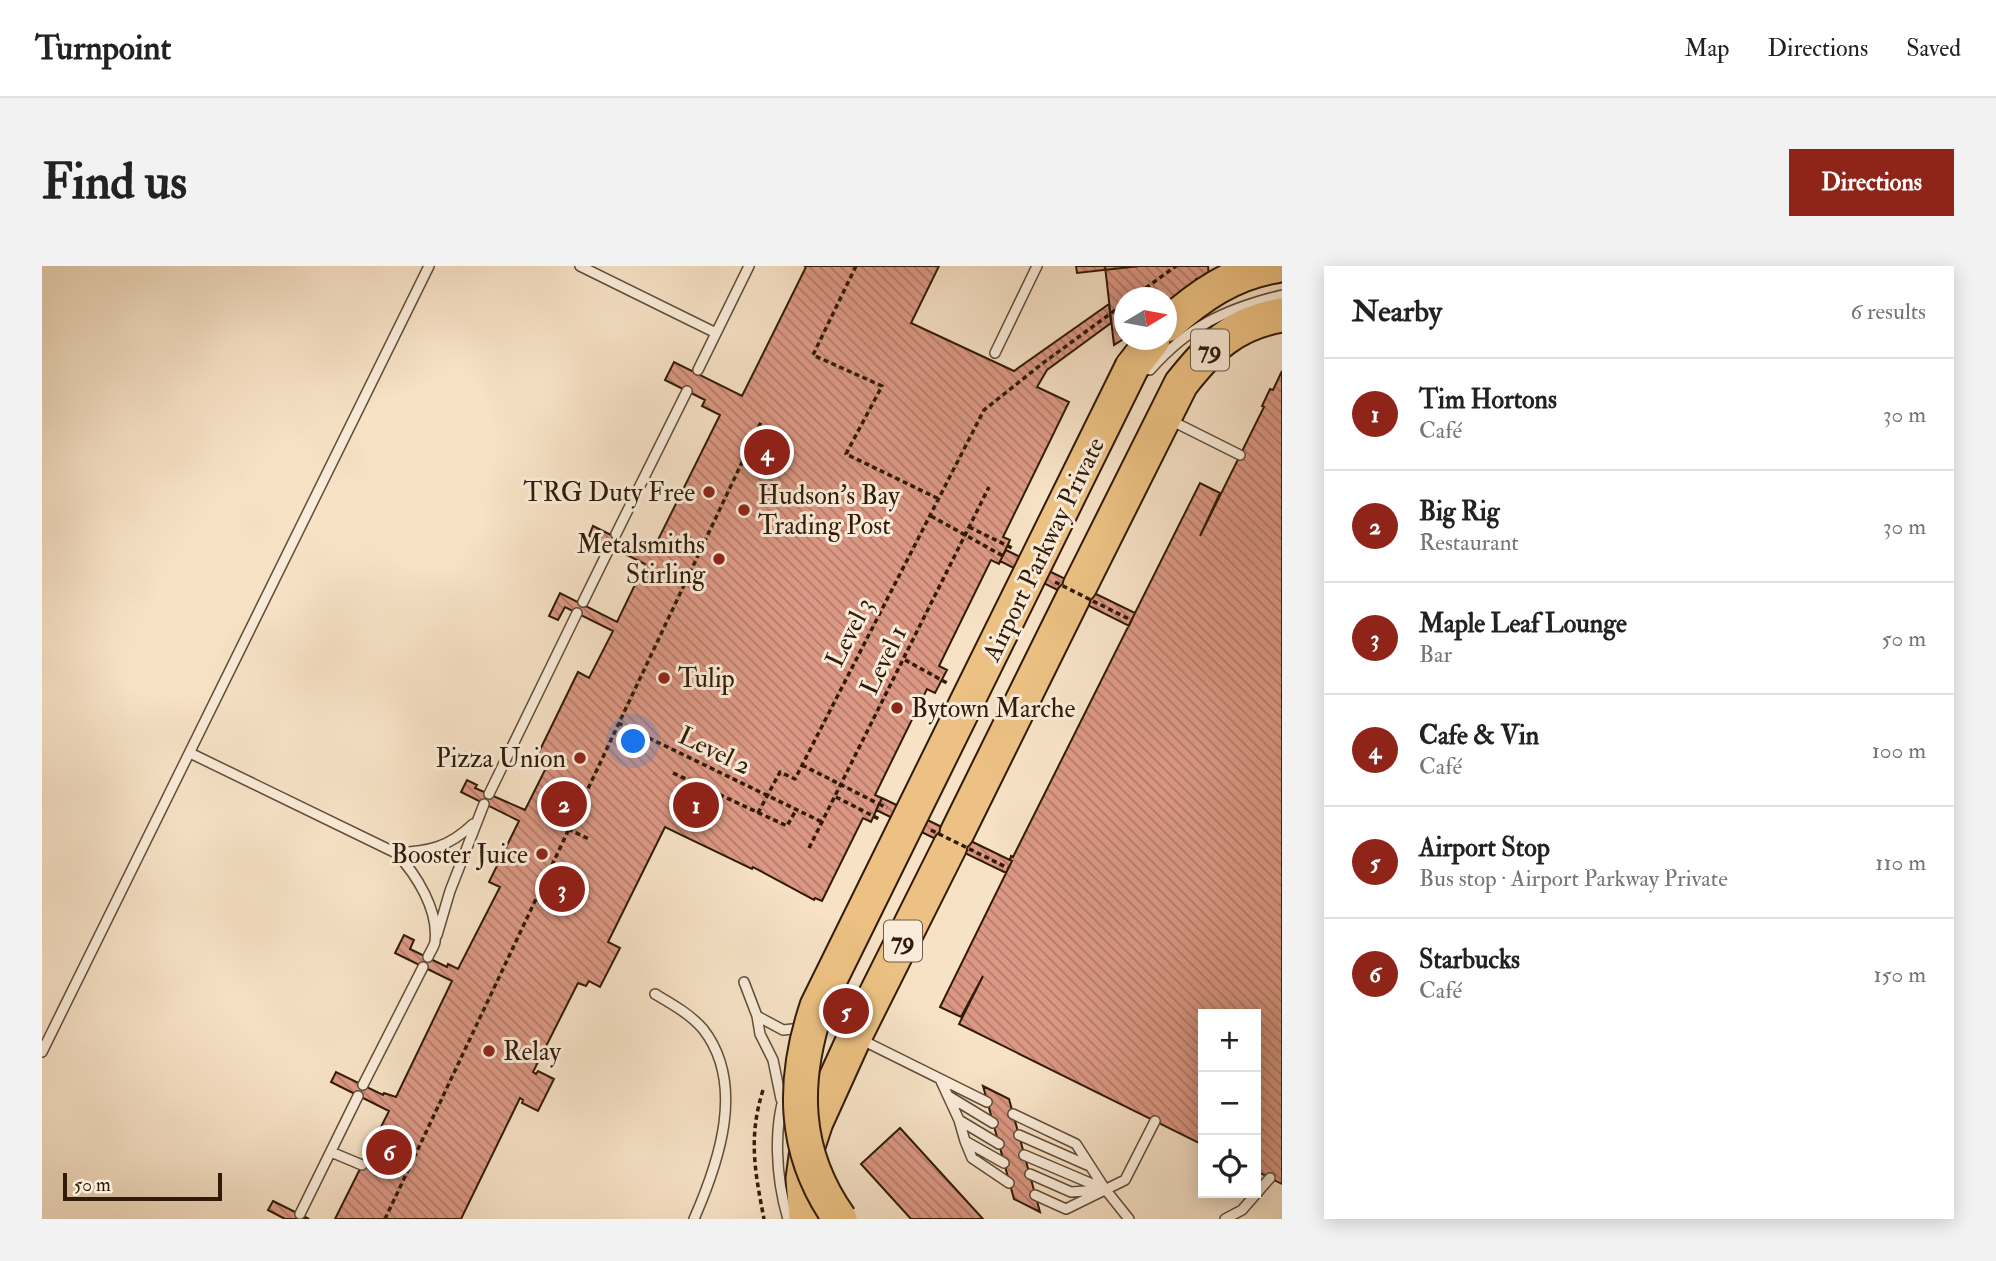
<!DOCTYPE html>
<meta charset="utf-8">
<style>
body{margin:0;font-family:"IM FELL Double Pica",serif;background:#f2f2f2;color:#222}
.controls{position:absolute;right:21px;bottom:21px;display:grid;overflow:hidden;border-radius:0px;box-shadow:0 4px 18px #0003}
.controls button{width:63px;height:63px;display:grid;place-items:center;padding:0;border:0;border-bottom:2px solid #e0e0e0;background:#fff;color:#222;font:35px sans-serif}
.compass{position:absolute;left:1072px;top:21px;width:63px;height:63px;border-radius:50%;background:#fff;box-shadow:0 4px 18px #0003;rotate:80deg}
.scale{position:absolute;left:21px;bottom:18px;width:159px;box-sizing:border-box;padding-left:7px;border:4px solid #301b08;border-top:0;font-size:19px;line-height:24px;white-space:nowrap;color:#301b08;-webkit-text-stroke:5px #faecda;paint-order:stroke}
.you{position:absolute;left:592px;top:476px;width:24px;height:24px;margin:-18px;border:5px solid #fff;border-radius:50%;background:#1a73e8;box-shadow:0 0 0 10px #1a73e833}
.badge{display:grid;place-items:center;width:46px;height:46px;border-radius:50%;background:#8f2418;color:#fff;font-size:23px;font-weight:700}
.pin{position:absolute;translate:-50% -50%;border:4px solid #fff;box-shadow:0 2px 7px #0006}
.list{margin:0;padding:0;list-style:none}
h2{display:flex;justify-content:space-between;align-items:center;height:91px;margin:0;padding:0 28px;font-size:30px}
h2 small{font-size:23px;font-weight:400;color:#767676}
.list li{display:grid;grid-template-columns:46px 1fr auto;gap:21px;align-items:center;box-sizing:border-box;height:112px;padding:0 28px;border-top:2px solid #e0e0e0}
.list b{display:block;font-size:26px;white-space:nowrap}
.list p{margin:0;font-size:23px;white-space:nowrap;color:#767676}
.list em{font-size:23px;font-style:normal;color:#767676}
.icon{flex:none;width:38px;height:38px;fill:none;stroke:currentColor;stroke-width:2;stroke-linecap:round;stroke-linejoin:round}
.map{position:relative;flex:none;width:1240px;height:953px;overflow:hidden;border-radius:0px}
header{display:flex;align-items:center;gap:42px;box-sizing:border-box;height:98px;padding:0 35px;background:#fff;border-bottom:2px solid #e0e0e0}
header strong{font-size:33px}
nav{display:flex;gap:38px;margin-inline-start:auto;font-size:24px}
.intro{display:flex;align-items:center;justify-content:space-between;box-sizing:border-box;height:168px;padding:0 42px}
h1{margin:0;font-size:49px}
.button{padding:18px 32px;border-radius:0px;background:#8f2418;color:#fff;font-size:24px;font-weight:700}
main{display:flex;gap:42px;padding:0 42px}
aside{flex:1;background:#fff;border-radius:0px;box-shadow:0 4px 18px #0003}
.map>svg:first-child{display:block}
</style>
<header>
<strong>Turnpoint</strong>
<nav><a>Map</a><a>Directions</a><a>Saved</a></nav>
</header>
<div class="intro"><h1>Find us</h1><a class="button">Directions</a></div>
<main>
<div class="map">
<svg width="1240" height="953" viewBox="0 0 1240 953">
<defs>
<pattern id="building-back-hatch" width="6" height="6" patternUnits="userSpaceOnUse" patternTransform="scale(1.75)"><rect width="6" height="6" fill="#dc9884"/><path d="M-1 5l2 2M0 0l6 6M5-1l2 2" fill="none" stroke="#b37b6a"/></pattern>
</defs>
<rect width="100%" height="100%" fill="#f7e2c6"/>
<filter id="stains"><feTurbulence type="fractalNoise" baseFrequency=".00286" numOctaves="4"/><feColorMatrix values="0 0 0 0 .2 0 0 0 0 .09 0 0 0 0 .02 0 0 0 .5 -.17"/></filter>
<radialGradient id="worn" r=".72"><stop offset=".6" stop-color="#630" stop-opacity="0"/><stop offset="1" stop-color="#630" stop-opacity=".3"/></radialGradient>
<path fill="url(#building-back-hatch)" stroke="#301b08" stroke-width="2" d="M762 0H897L869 57 972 105 1067 38 1069 57 1005 104 995 121 1027 136 961 271 968 274 957 298 949 294 897 400 905 404 893 427 885 423 833 529 840 532 829 556 821 552 780 635 773 632 772 634 711 601 710 603 623 561 566 676 578 682 558 721 547 715 544 720 536 717 491 806 494 808 496 805 512 813 496 845 480 837 481 834 478 832 419 953H293L347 845 289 816 294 806 341 829 342 827 354 831 410 715 353 687 362 669 372 674 368 683 405 701 406 698 416 703 458 621 447 616 477 555 419 526 425 514 435 519 433 522 483 544 505 500 493 494 536 406 547 412 571 365 523 341 516 354 507 350 518 327 575 356 603 298 547 270 551 260 591 280 592 277 610 286 678 149 660 140 663 134 623 114 632 96 700 130 764 1Z
M1034 0H1098L1035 7Z
M1063 0H1166L1167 11 1154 13 1155 20 1125 42V32H1083V72L1072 79Z
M1240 105V918L1214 905V748H1161V879L917 758 941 710 919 751 898 741 970 595 968 594 969 590 971 591 1158 217 1178 227 1158 270 1222 141 1220 140 1228 123 1231 124Z
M964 284 1093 347 1087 360 958 295Z
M840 532 970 595 964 607 834 544Z
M941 820 967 833 998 946 972 933Z
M858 862 941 953H869L819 898Z
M231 935 267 953H243L226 944Z"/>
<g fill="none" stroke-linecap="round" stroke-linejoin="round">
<g stroke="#624d38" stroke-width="12">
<path id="lane" d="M538 0 674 67
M953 87 995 0
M656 104 707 0
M1108 104C1147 60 1183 43 1240 29
M1128 154 1198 189
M574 268 645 125
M541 336 568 281
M148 487 354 587C374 608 397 644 393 676 392 681 388 686 386 691
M447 528 535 347
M354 587C387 585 406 582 431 558
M395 669 408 625 442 538
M702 716 715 750 718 768 731 794 739 833
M613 728C630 738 648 748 661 763 704 818 677 896 652 953
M715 750 741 764 760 762
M818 773 945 836
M0 786 387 0
M899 815 917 854 957 878
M321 819 381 701
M908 831 951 857
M971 848 1034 878 1063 923 1087 953
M917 854 923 875 962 897
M977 869 1045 899
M923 875 930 892 967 917
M289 886 320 899
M982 889 1062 923
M988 908 1029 926 1058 924
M993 929 1024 943 1083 914 1113 855
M258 948 316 830
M746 953C734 913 730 858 746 819
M1183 953 1200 944 1228 912"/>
</g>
<g stroke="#301b08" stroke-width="37">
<path id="highway" d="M1125 59C1156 31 1191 6 1234 0
M1090 101 1111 74
M1038 320 1139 118C1168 81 1192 57 1240 49
M915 567 1031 332
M764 953 761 913 765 883 774 856 813 770 908 580"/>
</g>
<path stroke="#301b08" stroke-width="3.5" stroke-dasharray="5 3.5" stroke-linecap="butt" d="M814 0 771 89 840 120 804 188 897 233
M1090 32 1134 0
M889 250 961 290
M927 261 972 283
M863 394 905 417
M576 457 780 556
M760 499 837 538
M631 507 745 560 754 544
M794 531 837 553
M633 545 648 515
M716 547 738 506 753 513 942 144 1001 97 1083 37
M526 563 549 574
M767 582 947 221
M721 824C706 872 713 906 722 953
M343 953 719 156"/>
<use href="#lane" stroke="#faecda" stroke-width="9"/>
<use href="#highway" stroke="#ecc183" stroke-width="33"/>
<g stroke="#301b08" stroke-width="37" stroke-linecap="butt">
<path id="highway-bridge" d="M798 953C750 886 750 815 775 740L1090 101"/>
</g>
<path stroke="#301b08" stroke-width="3.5" stroke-dasharray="5 3.5" stroke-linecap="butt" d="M1013 316 1089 354
M837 538 845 542
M889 564 966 602"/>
<use href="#highway-bridge" stroke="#ecc183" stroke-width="33"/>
</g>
<g fill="#8f2418" stroke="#faecda" stroke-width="2.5">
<circle cx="667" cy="226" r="7"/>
<circle cx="702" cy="244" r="7"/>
<circle cx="677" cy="293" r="7"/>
<circle cx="622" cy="412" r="7"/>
<circle cx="855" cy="442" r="7"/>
<circle cx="538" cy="492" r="7"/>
<circle cx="500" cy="588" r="7"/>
<circle cx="447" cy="785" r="7"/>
</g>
<g text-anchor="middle" stroke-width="6" stroke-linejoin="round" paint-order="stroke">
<g fill="#faecda" stroke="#6d5a47" stroke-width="2">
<rect x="1149" y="63.5" width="38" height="41" rx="5"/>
<rect x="842" y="654.5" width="38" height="41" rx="5"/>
</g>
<g font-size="24" font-weight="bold" fill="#301b08">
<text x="1168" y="92">79</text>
<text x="861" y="683">79</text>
</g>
<g font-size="26" fill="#301b08" stroke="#faecda" text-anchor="end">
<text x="653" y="235">TRG Duty Free</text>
<text x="716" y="238" text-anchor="start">Hudson's Bay<tspan x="716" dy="30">Trading Post</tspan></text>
<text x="663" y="287">Metalsmiths<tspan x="663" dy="30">Stirling</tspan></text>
<text x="636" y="421" text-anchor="start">Tulip</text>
<text x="869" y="451" text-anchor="start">Bytown Marche</text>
<text x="524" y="501">Pizza Union</text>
<text x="486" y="597">Booster Juice</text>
<text x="461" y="794" text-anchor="start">Relay</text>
</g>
<g font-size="26" fill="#301b08" stroke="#faecda">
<text transform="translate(1001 283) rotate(-64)" y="9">Airport Parkway Private</text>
<text transform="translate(807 366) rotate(-63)" y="9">Level 3</text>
<text transform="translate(841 394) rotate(-64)" y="9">Level 1</text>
<text transform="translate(673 484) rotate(26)" y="9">Level 2</text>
</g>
</g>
<rect width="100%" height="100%" filter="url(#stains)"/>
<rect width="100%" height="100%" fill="url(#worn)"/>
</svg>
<div class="controls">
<button>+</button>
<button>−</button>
<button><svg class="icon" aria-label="locate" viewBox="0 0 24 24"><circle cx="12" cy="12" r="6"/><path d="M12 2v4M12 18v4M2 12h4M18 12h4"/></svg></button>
</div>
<svg class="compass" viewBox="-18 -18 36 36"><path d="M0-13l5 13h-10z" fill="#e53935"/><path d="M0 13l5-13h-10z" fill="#767676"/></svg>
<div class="scale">50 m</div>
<div class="you"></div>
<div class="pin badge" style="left:654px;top:539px">1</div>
<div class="pin badge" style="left:522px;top:538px">2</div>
<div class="pin badge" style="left:520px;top:623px">3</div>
<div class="pin badge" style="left:725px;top:186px">4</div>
<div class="pin badge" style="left:804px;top:745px">5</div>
<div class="pin badge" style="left:347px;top:886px">6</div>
</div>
<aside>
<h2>Nearby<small>6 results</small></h2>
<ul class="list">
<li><span class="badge">1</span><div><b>Tim Hortons</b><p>Café</p></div><em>30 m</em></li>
<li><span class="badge">2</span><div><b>Big Rig</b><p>Restaurant</p></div><em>30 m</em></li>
<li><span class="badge">3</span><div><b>Maple Leaf Lounge</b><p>Bar</p></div><em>50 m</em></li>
<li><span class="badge">4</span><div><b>Cafe &amp; Vin</b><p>Café</p></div><em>100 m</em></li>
<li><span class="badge">5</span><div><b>Airport Stop</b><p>Bus stop · Airport Parkway Private</p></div><em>110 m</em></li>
<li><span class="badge">6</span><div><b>Starbucks</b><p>Café</p></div><em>150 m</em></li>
</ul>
</aside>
</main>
